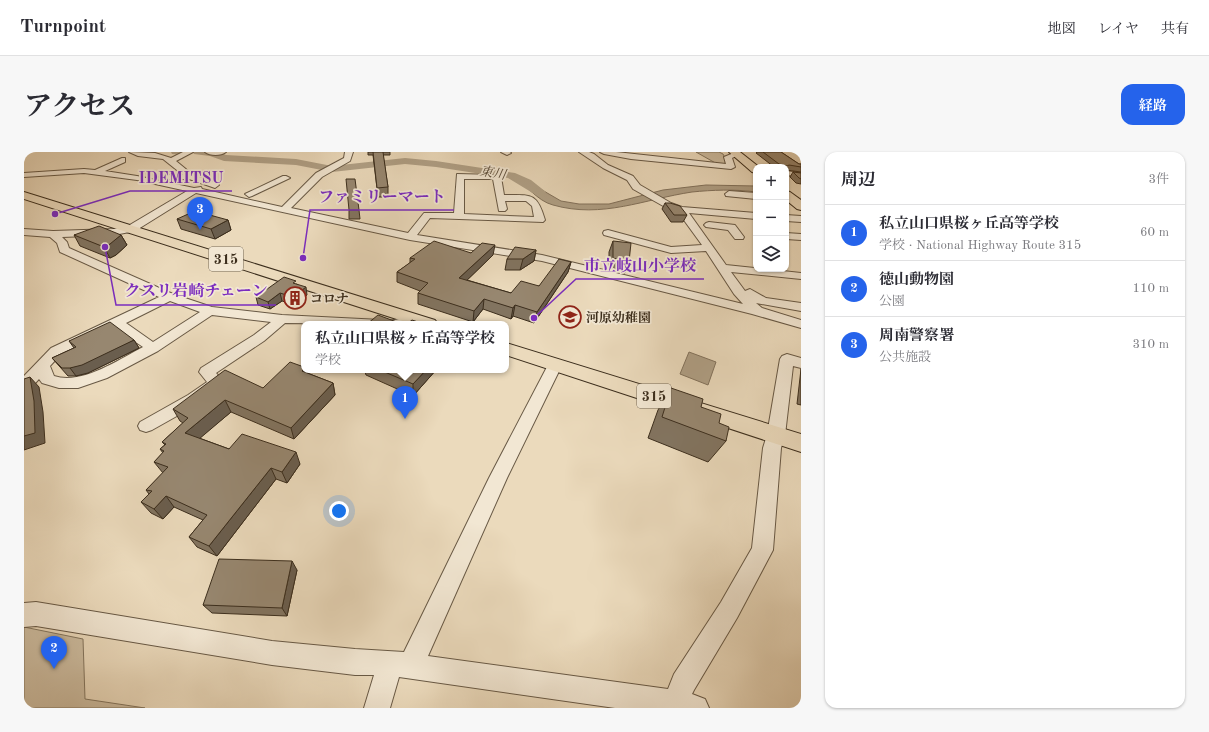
<!DOCTYPE html>
<html lang="ja">
<meta charset="utf-8">
<style>
body{margin:0;font-family:"Old Standard TT","Noto Serif JP",serif;background:#f7f7f7;color:#2b2b33}
.controls{position:absolute;right:12px;top:12px;display:grid;overflow:hidden;border-radius:8px;box-shadow:0 1px 3px #0004}
.controls button{width:36px;height:36px;display:grid;place-items:center;padding:0;border:0;border-bottom:1px solid #e1e1e2;background:#fff;color:#2b2b33;font:20px sans-serif}
.you{position:absolute;left:315px;top:359px;width:14px;height:14px;margin:-10px;border:3px solid #fff;border-radius:50%;background:#1a73e8;box-shadow:0 0 0 6px #1a73e833}
.badge{display:grid;place-items:center;width:26px;height:26px;border-radius:50%;background:#2563eb;color:#fff;font-size:13px;font-weight:700}
.pin{position:absolute;translate:-50% -33px;filter:drop-shadow(0 1px 2px #0008)}
.pin::after{content:'';position:absolute;top:21px;width:14px;height:12px;background:inherit;clip-path:polygon(0 0,100% 0,50% 100%)}
.popup{position:absolute;left:277px;top:169px;width:208px;height:52px;box-sizing:border-box;display:grid;place-content:center;border-radius:8px;background:#fff;filter:drop-shadow(0 1px 3px #0005);font-size:13px;white-space:nowrap;color:#7c7c81}
.popup b{font-size:15px;color:#2b2b33}
.popup::after{content:'';position:absolute;left:50%;top:100%;margin-left:-8px;border:8px solid transparent;border-top-color:#fff}
.list{margin:0;padding:0;list-style:none}
h2{display:flex;justify-content:space-between;align-items:center;height:52px;margin:0;padding:0 16px;font-size:17px}
h2 small{font-size:13px;font-weight:400;color:#7c7c81}
.list li{display:grid;grid-template-columns:26px 1fr auto;gap:12px;align-items:center;box-sizing:border-box;height:56px;padding:0 16px;border-top:1px solid #e1e1e2}
.list b{display:block;font-size:15px;white-space:nowrap}
.list p{margin:0;font-size:13px;white-space:nowrap;color:#7c7c81}
.list em{font-size:13px;font-style:normal;color:#7c7c81}
.icon{flex:none;width:22px;height:22px;fill:none;stroke:currentColor;stroke-width:2;stroke-linecap:round;stroke-linejoin:round}
.map{position:relative;flex:none;width:777px;height:556px;overflow:hidden;border-radius:12px}
header{display:flex;align-items:center;gap:24px;box-sizing:border-box;height:56px;padding:0 20px;background:#fff;border-bottom:1px solid #e1e1e2}
header strong{font-size:19px}
nav{display:flex;gap:22px;margin-inline-start:auto;font-size:14px}
.intro{display:flex;align-items:center;justify-content:space-between;box-sizing:border-box;height:96px;padding:0 24px}
h1{margin:0;font-size:28px}
.button{padding:10px 18px;border-radius:12px;background:#2563eb;color:#fff;font-size:14px;font-weight:700}
main{display:flex;gap:24px;padding:0 24px}
aside{flex:1;background:#fff;border-radius:12px;box-shadow:0 1px 3px #0004}
.map>svg:first-child{display:block}
</style>
<header>
<strong>Turnpoint</strong>
<nav><a>地図</a><a>レイヤ</a><a>共有</a></nav>
</header>
<div class="intro"><h1>アクセス</h1><a class="button">経路</a></div>
<main>
<div class="map">
<svg width="777" height="556" viewBox="0 0 777 556">
<rect width="100%" height="100%" fill="#ebdabc"/>
<filter id="stains"><feTurbulence type="fractalNoise" baseFrequency=".005" numOctaves="4"/><feColorMatrix values="0 0 0 0 .2 0 0 0 0 .09 0 0 0 0 .02 0 0 0 .5 -.17"/></filter>
<radialGradient id="worn" r=".72"><stop offset=".6" stop-color="#630" stop-opacity="0"/><stop offset="1" stop-color="#630" stop-opacity=".3"/></radialGradient>
<path fill="#cdbda1" stroke="#84765f" d="M672 0H695L699 2 706 15 695 13Z
M0 475 59 487 61 547 121 556H0Z"/>
<path fill="#b0a086" stroke="#82725c" d="M487 23 506 31 537 49 555 52H585L639 38 682 33 732 34V40C711 37 688 38 668 40 621 47 578 67 529 53 513 49 502 32 487 23Z
M665 200 692 210 684 233 656 222Z"/>
<g fill="none" stroke-linecap="round" stroke-linejoin="round">
<path fill="#b0a086" fill-rule="evenodd" d="M147 0H162L157 3 148 2Z
M169 0H195L202 3 272 7 308 14 381 6 412 9 491 21 507 28 522 40 520 43H512L484 26 412 15 381 12 308 20 272 13 200 9 186 4 170 2Z"/>
<g stroke="#685945" stroke-width="2">
<path id="minor" d="M105 0 131 1 147 6 159 0H169L152 9 169 23 194 31 195 33 191 36 165 27H136L135 25 139 23H159L139 7 114 4Z
M181 0H202C197 4 186 4 181 0Z
M321 0H329L326 9 298 25 267 56 384 81 400 61H430L433 22 473 23 477 25 480 43C507 43 513 40 521 68L519 70 406 66 393 83 518 103 719 152 710 142 682 99 647 101 580 83 579 81 580 79 584 78 647 95 678 93 654 60 641 55 609 37 603 28 579 16 555 0H565L570 2 584 13 609 24 616 33 647 51 658 55 732 61V67L665 61 702 113 777 121V127L707 120 721 139 726 137 742 146 777 151V159L732 151 738 156 777 168V176L728 162 518 109 386 88 172 41 111 79 90 83 38 85 43 90 45 96 149 142 188 155 258 163 357 168 363 171 364 169 376 167 387 162 392 163 394 166 387 172 261 171 240 189 192 221 201 231 198 235 176 251 128 278 122 280 116 278 114 274 116 270 164 243 183 230 175 220 177 216 230 183 247 170 188 163 134 199 83 226 54 236H35L18 231 15 227 5 238 0 239V224L27 196 135 145 36 100 33 91 26 85 0 83V77L29 79 90 77 104 74 163 39 113 28 60 21 0 25V21L60 17 71 18 98 6H101V10L81 19 113 24 170 36 177 35 178 37 258 55 292 21 320 6ZM440 27H469L475 59H481L483 57 481 49H502L508 54 510 65 440 62ZM146 149 176 160 129 190 102 171ZM91 176 119 195C94 208 58 233 30 224L26 214 37 202Z
M477 0H486L487 1 483 3Z
M576 0H592L702 12 700 5 712 0 717 2 708 6 711 15 707 17 607 7 580 2Z
M762 19 777 21V25L762 23Z
M259 24H262L266 26 228 44 225 45 221 42Z
M705 39 732 41V47L702 44 701 42Z
M762 63 777 64V70L762 69Z
M685 70 711 73 720 85 719 87H711L704 78 682 75 680 73 682 71Z
M762 81 777 82V88L762 87Z
M763 202 777 206V216L769 214 761 283 757 296 749 398 713 466 670 538 668 542 681 547 685 556H591L375 525 366 556H340L350 523H331L248 513 12 474 0 475V451L12 450 248 489 331 497 380 500 465 326 524 213 526 210 531 208 536 210 538 213 483 326 404 504 644 537 650 522 697 450 728 396 739 296 743 283 756 207 758 204Z"/>
</g>
<g stroke="#3c2e1d" stroke-width="2">
<path id="highway" d="M705 0H716L735 15H732V21L728 20Z
M762 39 766 40 777 48V58L773 57 762 48Z
M0 40 411 168 414 172H388L0 47Z
M482 191 777 282V300L482 203Z"/>
</g>
<use href="#minor" fill="#f2e7d3" fill-rule="evenodd"/>
<use href="#highway" fill="#ebdabc" fill-rule="evenodd"/>
</g>
<path fill="#827460" stroke="#3c2e1d" d="M344 0H366V3H359L364 35V45H354L349 3H344Z
M733 0H757L775 12H777V20L762 18V15H750L732 1Z
M769 20 777 21V32L772 31 766 25Z
M641 51 663 63 659 70H647L638 57Z
M325 58H335L336 67H325Z
M153 67 204 68 207 78 191 87 157 77Z
M50 83H97L103 93 92 103 86 106 56 94Z
M589 89 605 110 601 121 585 117V100Z
M512 98 510 109 496 118H481L483 107Z
M447 101 469 103 443 128 487 141 515 134 547 110 544 120 510 171 489 164 487 167 459 157 449 170 394 152V141L396 139 373 130V120L386 111V106Z
M273 132 283 143 270 153 258 149 246 157 234 153 232 145Z
M110 188 115 196 64 221 52 224H44L28 206 50 196 45 189Z
M777 217V253L773 252Z
M282 218 283 221 309 231 311 243 270 287 207 260 175 286 205 297 276 312 263 331 252 327 193 404 173 395 165 385 179 368 150 355 139 367 127 361 117 350 125 342 122 338 139 321 130 310 139 301 136 297 141 293 138 290 159 271 156 269 149 257 239 236Z
M337 218H412L389 244 342 223 341 220Z
M647 236 677 255 695 271 702 289 684 310 624 286 634 258Z
M273 418 263 464 188 461 179 453Z"/>
<path fill="#6a5e4e" stroke="#3c2e1d" d="M204 68 207 78 191 87 187 77Z
M97 83 103 93 92 103 86 106 80 95Z
M471 93 469 103 434 137 435 126Z
M512 98 510 109 496 118 499 107Z
M547 110 544 120 510 171 513 160Z
M282 135 283 143 270 153 269 145Z
M256 141 258 149 246 157 244 150Z
M460 147 459 157 449 170 450 159Z
M491 153 489 164 487 167 489 156Z
M110 188 115 196 64 221 52 224 46 216Z
M280 217V218H282L285 227 278 219Z
M402 218H412L389 244V232Z
M6 225 15 235 19 260 21 291 0 298V284Z
M309 231 311 243 270 287 267 276Z
M201 248 207 260 168 293 161 281Z
M272 300 276 312 263 331 258 320Z
M247 316 252 327 193 404 185 394Z
M142 344 150 355 139 367 130 357Z
M268 409 273 418 263 464 258 456Z"/>
<path fill="#978770" stroke="#3c2e1d" d="M349 0H359L364 35 353 36Z
M739 0H757L775 12H777V15L765 13 763 14 755 12Z
M769 20 777 21V27L775 26Z
M322 27H331L335 58H325Z
M641 51H646L656 54 663 63H650Z
M171 59 204 68 187 77 153 67Z
M75 74 97 83 86 92 80 95 50 83Z
M410 89 447 101 458 91 471 93 435 126 487 141 497 129 515 134 535 107 547 110 513 160 491 153 489 156 460 147 450 159 394 141 404 131 373 120 391 107 386 106Z
M589 89 607 91 605 110 589 106Z
M491 95 512 98 499 107H483Z
M260 125 272 129 269 131 282 135 269 145 256 141 244 150 232 145Z
M354 163 378 172H343Z
M388 168 400 172H383Z
M86 170 110 188 58 213 46 216H38L28 206 52 195 45 189Z
M266 210 280 215V217L278 219 309 231 267 276 201 248 161 281 205 297 218 282 272 300 258 320 247 316 185 394 165 385 183 363 142 344 130 357 117 350 128 339 122 338 144 315 130 310 140 299 136 297 142 292 138 290 164 266 149 257 201 218 239 236Z
M356 218H402L389 232Z
M6 225 10 249 11 281 0 284V227Z
M647 236 679 247 677 255 697 262 695 271 705 275 702 289 638 265Z
M195 407 268 409 258 456 179 453Z"/>
<defs>
<g id="building-ring" transform="scale(1.15)"><circle r="9.5" fill="#f2e7d3" stroke="#8f2418" stroke-width="1.5"/><path d="M-4-6H4V6H1V3H-1V6H-4ZM-2.5-4.3h1.7v1.8h-1.7ZM.8-4.3h1.7v1.8H.8ZM-2.5-1h1.7V.8h-1.7ZM.8-1h1.7V.8H.8Z" fill="#8f2418"/></g>
<g id="school-ring" transform="scale(1.15)"><circle r="9.5" fill="#f2e7d3" stroke="#8f2418" stroke-width="1.5"/><path d="M0-5L7-2L0 1L-7-2ZM-4 1L0 2.5L4 1V4Q0 6-4 4Z" fill="#8f2418"/></g>
</defs>
<g fill-rule="evenodd">
<use href="#building-ring" x="271" y="146"/>
<use href="#school-ring" x="546" y="165"/>
</g>
<g text-anchor="middle" stroke-width="3.5" stroke-linejoin="round" paint-order="stroke">
<g font-size="13" font-style="italic" fill="#594a37" stroke="#f2e7d3">
<text transform="translate(469 20) rotate(10)" y="5">東川</text>
</g>
<g font-size="13" font-weight="bold" fill="#3c2e1d" stroke="#f2e7d3" text-anchor="start">
<text x="286" y="151">コロナ</text>
<text x="562" y="170">河原幼稚園</text>
</g>
<g fill="#f2e7d3" stroke="#736654" stroke-width="1">
<rect x="185" y="95" width="34" height="24" rx="3"/>
<rect x="613" y="232" width="34" height="24" rx="3"/>
</g>
<g font-size="14" font-weight="bold" fill="#3c2e1d">
<text x="202" y="112">315</text>
<text x="630" y="249">315</text>
</g>
</g>
<path fill="none" stroke="#7b2cbf" stroke-width="1.5" d="M31 62L106 39H208M279 106L286 58H430M510 166L552 127H680M81 95L92 153H252"/>
<g fill="#7b2cbf" stroke="#f2e7d3" stroke-width="1.5">
<circle cx="31" cy="62" r="4"/>
<circle cx="279" cy="106" r="4"/>
<circle cx="510" cy="166" r="4"/>
<circle cx="81" cy="95" r="4"/>
</g>
<g font-size="16" text-anchor="middle" font-weight="bold" fill="#7b2cbf" stroke="#f2e7d3" stroke-width="3.5" stroke-linejoin="round" paint-order="stroke">
<text x="157" y="31">IDEMITSU</text>
<text x="358" y="50">ファミリーマート</text>
<text x="616" y="119">市立岐山小学校</text>
<text x="172" y="144">クスリ岩崎チェーン</text>
</g>
<rect width="100%" height="100%" filter="url(#stains)"/>
<rect width="100%" height="100%" fill="url(#worn)"/>
</svg>
<div class="controls">
<button>+</button>
<button>−</button>
<button><svg class="icon" aria-label="layers" viewBox="0 0 24 24"><path d="M12 4l9 5-9 5-9-5zM3 14l9 5 9-5"/></svg></button>
</div>
<div class="you"></div>
<div class="pin badge" style="left:381px;top:267px">1</div>
<div class="popup"><b>私立山口県桜ヶ丘高等学校</b>学校</div>
<div class="pin badge" style="left:30px;top:517px">2</div>
<div class="pin badge" style="left:176px;top:78px">3</div>
</div>
<aside>
<h2>周辺<small>3件</small></h2>
<ul class="list">
<li><span class="badge">1</span><div><b>私立山口県桜ヶ丘高等学校</b><p>学校 · National Highway Route 315</p></div><em>60 m</em></li>
<li><span class="badge">2</span><div><b>徳山動物園</b><p>公園</p></div><em>110 m</em></li>
<li><span class="badge">3</span><div><b>周南警察署</b><p>公共施設</p></div><em>310 m</em></li>
</ul>
</aside>
</main>
